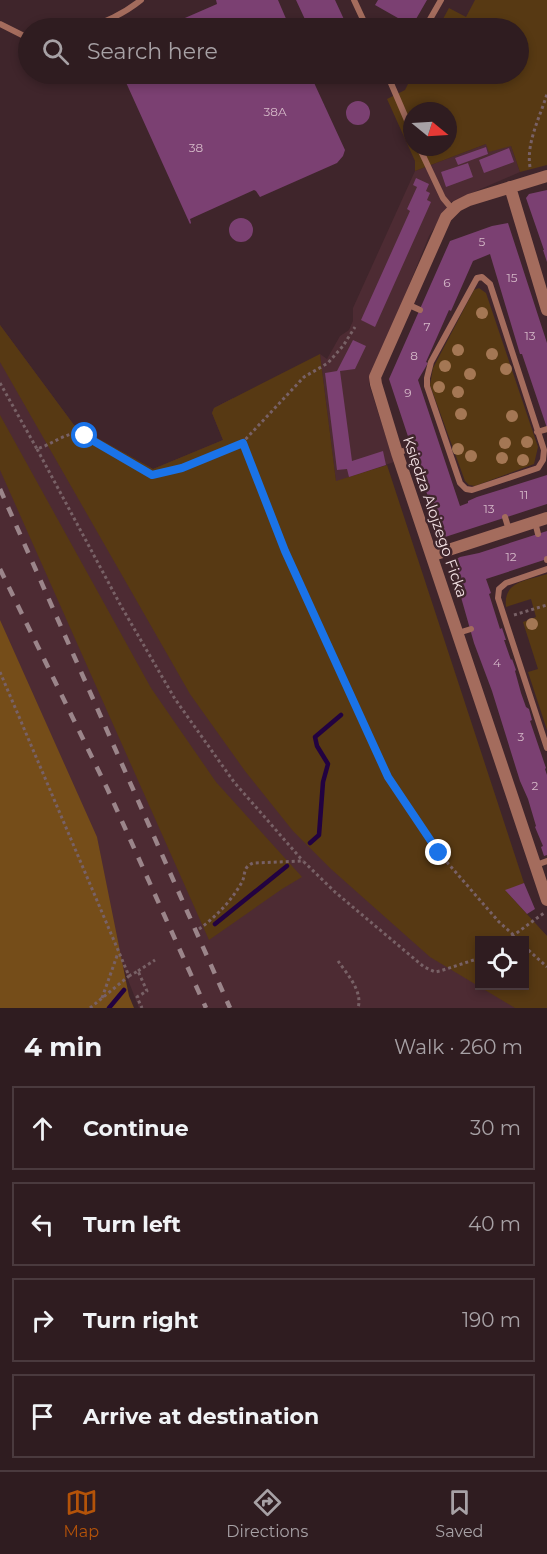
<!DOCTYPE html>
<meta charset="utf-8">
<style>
body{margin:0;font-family:Montserrat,sans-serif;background:#372529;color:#f1f3f6}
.controls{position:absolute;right:18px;bottom:18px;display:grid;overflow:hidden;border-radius:0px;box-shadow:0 3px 9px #0003}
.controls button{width:54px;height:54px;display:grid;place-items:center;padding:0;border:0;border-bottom:2px solid #4a3a3e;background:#2f1c20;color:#f1f3f6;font:30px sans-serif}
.compass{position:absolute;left:403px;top:102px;width:54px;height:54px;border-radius:50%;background:#2f1c20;box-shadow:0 3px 9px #0003;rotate:108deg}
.stop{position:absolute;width:18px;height:18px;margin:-14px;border:4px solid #1a73e8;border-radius:50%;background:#fff}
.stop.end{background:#1a73e8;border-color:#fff;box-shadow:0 2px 6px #0008}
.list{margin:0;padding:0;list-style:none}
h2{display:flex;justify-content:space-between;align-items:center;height:78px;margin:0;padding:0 24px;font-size:26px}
h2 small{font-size:20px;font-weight:400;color:#a7a1a5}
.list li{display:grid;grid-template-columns:39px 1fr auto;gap:18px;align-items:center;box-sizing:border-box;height:84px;margin:0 12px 12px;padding:0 12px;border:2px solid #4a3a3e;border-radius:0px}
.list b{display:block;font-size:22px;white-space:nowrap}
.list em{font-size:20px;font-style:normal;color:#a7a1a5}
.icon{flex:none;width:33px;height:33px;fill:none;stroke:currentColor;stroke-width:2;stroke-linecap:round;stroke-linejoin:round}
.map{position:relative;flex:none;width:547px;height:1008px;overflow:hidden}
.search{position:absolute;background:#2f1c20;box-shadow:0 3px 9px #0003;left:18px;right:18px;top:18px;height:66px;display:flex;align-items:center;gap:15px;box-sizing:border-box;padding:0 21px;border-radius:33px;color:#a7a1a5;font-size:22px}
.sheet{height:462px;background:#2f1c20}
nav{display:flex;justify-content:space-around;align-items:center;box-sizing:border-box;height:84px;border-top:2px solid #4a3a3e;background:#2f1c20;font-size:16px;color:#a7a1a5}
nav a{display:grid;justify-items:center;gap:3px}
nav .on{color:#b45309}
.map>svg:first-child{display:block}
</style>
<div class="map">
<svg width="547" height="1008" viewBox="0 0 547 1008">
<rect width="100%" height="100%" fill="#3f252b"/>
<path fill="#4d2b33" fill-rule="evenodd" d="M486 144 511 146 520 172 451 202 429 236 369 384 394 462 336 482 320 354 327 359 340 336 349 330 353 321V308L415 171Z
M0 325 74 425 153 469 223 440 212 413 214 408 233 398 464 849 547 936V1008H139L53 787 0 659ZM480 940H524V986H480Z"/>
<path fill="#573913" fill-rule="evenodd" d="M475 0H547V165L520 172 511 146 489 152 486 144 415 171V161L387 99 405 90 413 74H518V28H438L449 8 466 17ZM412 111H448V147H412Z
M479 288 486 293 538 447 534 464 475 486 469 485 465 481 430 385 433 368 474 290Z
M0 325 74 425 153 469 223 440 212 413 214 408 320 354 336 481 387 465 524 883 506 891 547 936V1008H515L430 957 331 869 293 831 245 771 190 694 0 362ZM480 940H524V986H480Z
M0 415 151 688 216 782 302 877 282 889 209 940 0 470Z
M547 574V730L528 672 538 669 523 622 536 617 531 599 506 607C503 581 526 581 547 574Z"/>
<path fill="#754d19" d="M0 620 97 837 129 996 134 1008H0Z"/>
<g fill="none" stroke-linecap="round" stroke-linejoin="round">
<path stroke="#220241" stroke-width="4.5" d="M310 843 319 835 323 782 328 764 317 746 315 737 341 715
M215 924 287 866
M109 1008 124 990"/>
</g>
<path fill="#7b4072" d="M216 0H278L290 28H162L217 4Z
M296 0H335L348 28H309Z
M378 0H427L412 26 375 5Z
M135 74H310L345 150 343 156 337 163 260 197 256 191 254 190 243 195 190 219 191 223 190 224 124 78Z
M346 113a12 12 0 1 1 24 0a12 12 0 1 1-24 0Z
M486 147 488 154 458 165 455 158Z
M509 148 514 162 484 173 479 160Z
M468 163 473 177 446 187 441 172Z
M416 178 429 184 426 191 430 193 427 200 431 202 375 327 361 320 410 211 407 209 417 187 413 185Z
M547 190V262L543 250H544L526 198 529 194Z
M229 230a12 12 0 1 1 24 0a12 12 0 1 1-24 0Z
M508 223 547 343V428L522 354H520L490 254 473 261 451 311 449 310 426 362 428 363 418 380 460 506 468 503V501L477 497 547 475V504L442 538 439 529H437L434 515 389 379 450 241 492 226Z
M353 340 366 346 355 369 340 371 352 461 383 451 386 465 349 477 347 469 337 470 325 373 337 371Z
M547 531V559L486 579 491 593 489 594 500 629 502 628 506 640H504L511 660 512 659 516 670 515 671 521 693 526 707 529 709 532 720 530 721 546 768 545 769 547 775V855L544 856 541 847 543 846 535 827 536 826 528 799 520 781 492 691 474 643 455 576H453L449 563 460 557 479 553Z
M524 883 535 909 527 914 505 890Z"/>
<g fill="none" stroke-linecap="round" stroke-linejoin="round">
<path stroke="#786166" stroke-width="3" stroke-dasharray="3 3" stroke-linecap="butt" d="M530 167C526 143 540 117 547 94
M0 383 37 449C50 445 66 433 78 433L152 475 181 468 242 443 304 377 328 363 343 346 355 327
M242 443 285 551 388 777 439 853 499 922 519 940
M37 449 121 606 175 699 234 782 303 861
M514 615 547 605
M0 672 129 976 138 971 147 991 137 997 142 1008
M199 929C216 917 232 900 242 882 246 874 242 868 253 863L303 861 335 892 424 967 435 972 440 971 480 958
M507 940 544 913
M524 946 547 967
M338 961C347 974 363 991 358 1008
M138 971 155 960
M102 998 118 953
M90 1008 129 976"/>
<path stroke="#a46c5d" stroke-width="6" d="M354 0 367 28
M0 24 28 38
M83 28C103 24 125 13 141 0
M425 28 441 0
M387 74 412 132
M419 147 443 198 453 210
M482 277 490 284 544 450 543 460 538 468 472 490 466 489 460 483 427 386V378L431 362 477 278Z
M407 304 420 310
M537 432 547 429
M397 453 412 448
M505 517 509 530
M535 522 538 534
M547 559V560
M547 569 506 583 499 589 498 598 547 748
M458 633 471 629
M536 865 547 861"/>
<path stroke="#a46c5d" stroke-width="12" d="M547 176 469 200 457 206 446 217 375 377 376 384 397 453 547 900
M510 187 547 310
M433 555 547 518"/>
<path stroke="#9b858a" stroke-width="4.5" stroke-dasharray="10 10" stroke-linecap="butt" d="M0 489 230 1008
M0 569 107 788 206 1008"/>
</g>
<g fill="#a47754">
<circle cx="482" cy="313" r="6"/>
<circle cx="458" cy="350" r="6"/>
<circle cx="492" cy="354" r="6"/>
<circle cx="445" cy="366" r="6"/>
<circle cx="506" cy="369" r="6"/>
<circle cx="470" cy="374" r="6"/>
<circle cx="439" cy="387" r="6"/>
<circle cx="458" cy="392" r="6"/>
<circle cx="461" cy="414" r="6"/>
<circle cx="512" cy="416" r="6"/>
<circle cx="527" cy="442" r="6"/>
<circle cx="505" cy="443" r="6"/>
<circle cx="458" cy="449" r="6"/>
<circle cx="471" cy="456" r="6"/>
<circle cx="502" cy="458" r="6"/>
<circle cx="523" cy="460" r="6"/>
<circle cx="532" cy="624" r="6"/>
</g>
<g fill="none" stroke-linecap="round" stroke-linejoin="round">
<path stroke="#1a73e8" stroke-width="8" d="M85 436 152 475 182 468 243 443 285 551 388 777 439 853"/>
</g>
<g text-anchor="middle" stroke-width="5" stroke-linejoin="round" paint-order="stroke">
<g font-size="12" fill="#d5b9c8">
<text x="275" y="116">38A</text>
<text x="196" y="152">38</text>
<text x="482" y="246">5</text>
<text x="512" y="282">15</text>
<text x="447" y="287">6</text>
<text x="427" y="331">7</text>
<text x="530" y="340">13</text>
<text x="414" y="360">8</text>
<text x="408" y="397">9</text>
<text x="524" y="499">11</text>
<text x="489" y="513">13</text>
<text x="511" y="561">12</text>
<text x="497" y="667">4</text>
<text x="521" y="741">3</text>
<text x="535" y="790">2</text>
</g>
<g font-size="15" fill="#f3e1e4" stroke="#3f252b">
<text transform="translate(435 517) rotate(71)" y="5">Księdza Alojzego Ficka</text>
</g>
</g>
</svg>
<div class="controls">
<button><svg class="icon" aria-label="locate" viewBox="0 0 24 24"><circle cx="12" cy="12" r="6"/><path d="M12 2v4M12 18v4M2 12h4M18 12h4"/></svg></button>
</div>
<svg class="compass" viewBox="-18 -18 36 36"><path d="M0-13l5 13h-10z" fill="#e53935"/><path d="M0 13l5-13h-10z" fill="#a7a1a5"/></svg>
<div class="stop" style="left:85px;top:436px"></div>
<div class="stop end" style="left:439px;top:853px"></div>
<div class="search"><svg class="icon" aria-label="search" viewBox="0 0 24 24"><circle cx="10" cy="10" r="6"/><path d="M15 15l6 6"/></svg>Search here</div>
</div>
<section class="sheet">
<h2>4 min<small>Walk · 260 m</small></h2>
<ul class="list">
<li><svg class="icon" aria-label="ahead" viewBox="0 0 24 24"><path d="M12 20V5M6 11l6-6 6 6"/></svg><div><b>Continue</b></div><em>30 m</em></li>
<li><svg class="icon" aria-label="left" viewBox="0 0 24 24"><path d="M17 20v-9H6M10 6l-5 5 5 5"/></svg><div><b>Turn left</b></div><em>40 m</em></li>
<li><svg class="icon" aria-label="right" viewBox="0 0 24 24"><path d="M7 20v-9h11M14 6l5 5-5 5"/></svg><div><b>Turn right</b></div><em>190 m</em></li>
<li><svg class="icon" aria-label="arrive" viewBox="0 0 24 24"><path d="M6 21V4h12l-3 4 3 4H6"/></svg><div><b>Arrive at destination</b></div></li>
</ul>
</section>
<nav>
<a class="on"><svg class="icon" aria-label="map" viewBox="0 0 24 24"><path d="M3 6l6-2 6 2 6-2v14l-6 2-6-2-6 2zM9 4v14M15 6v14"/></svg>Map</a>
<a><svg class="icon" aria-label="directions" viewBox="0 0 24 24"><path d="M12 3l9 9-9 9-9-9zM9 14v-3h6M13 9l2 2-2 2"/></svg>Directions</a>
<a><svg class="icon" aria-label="saved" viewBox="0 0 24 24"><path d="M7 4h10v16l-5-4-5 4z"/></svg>Saved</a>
</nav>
